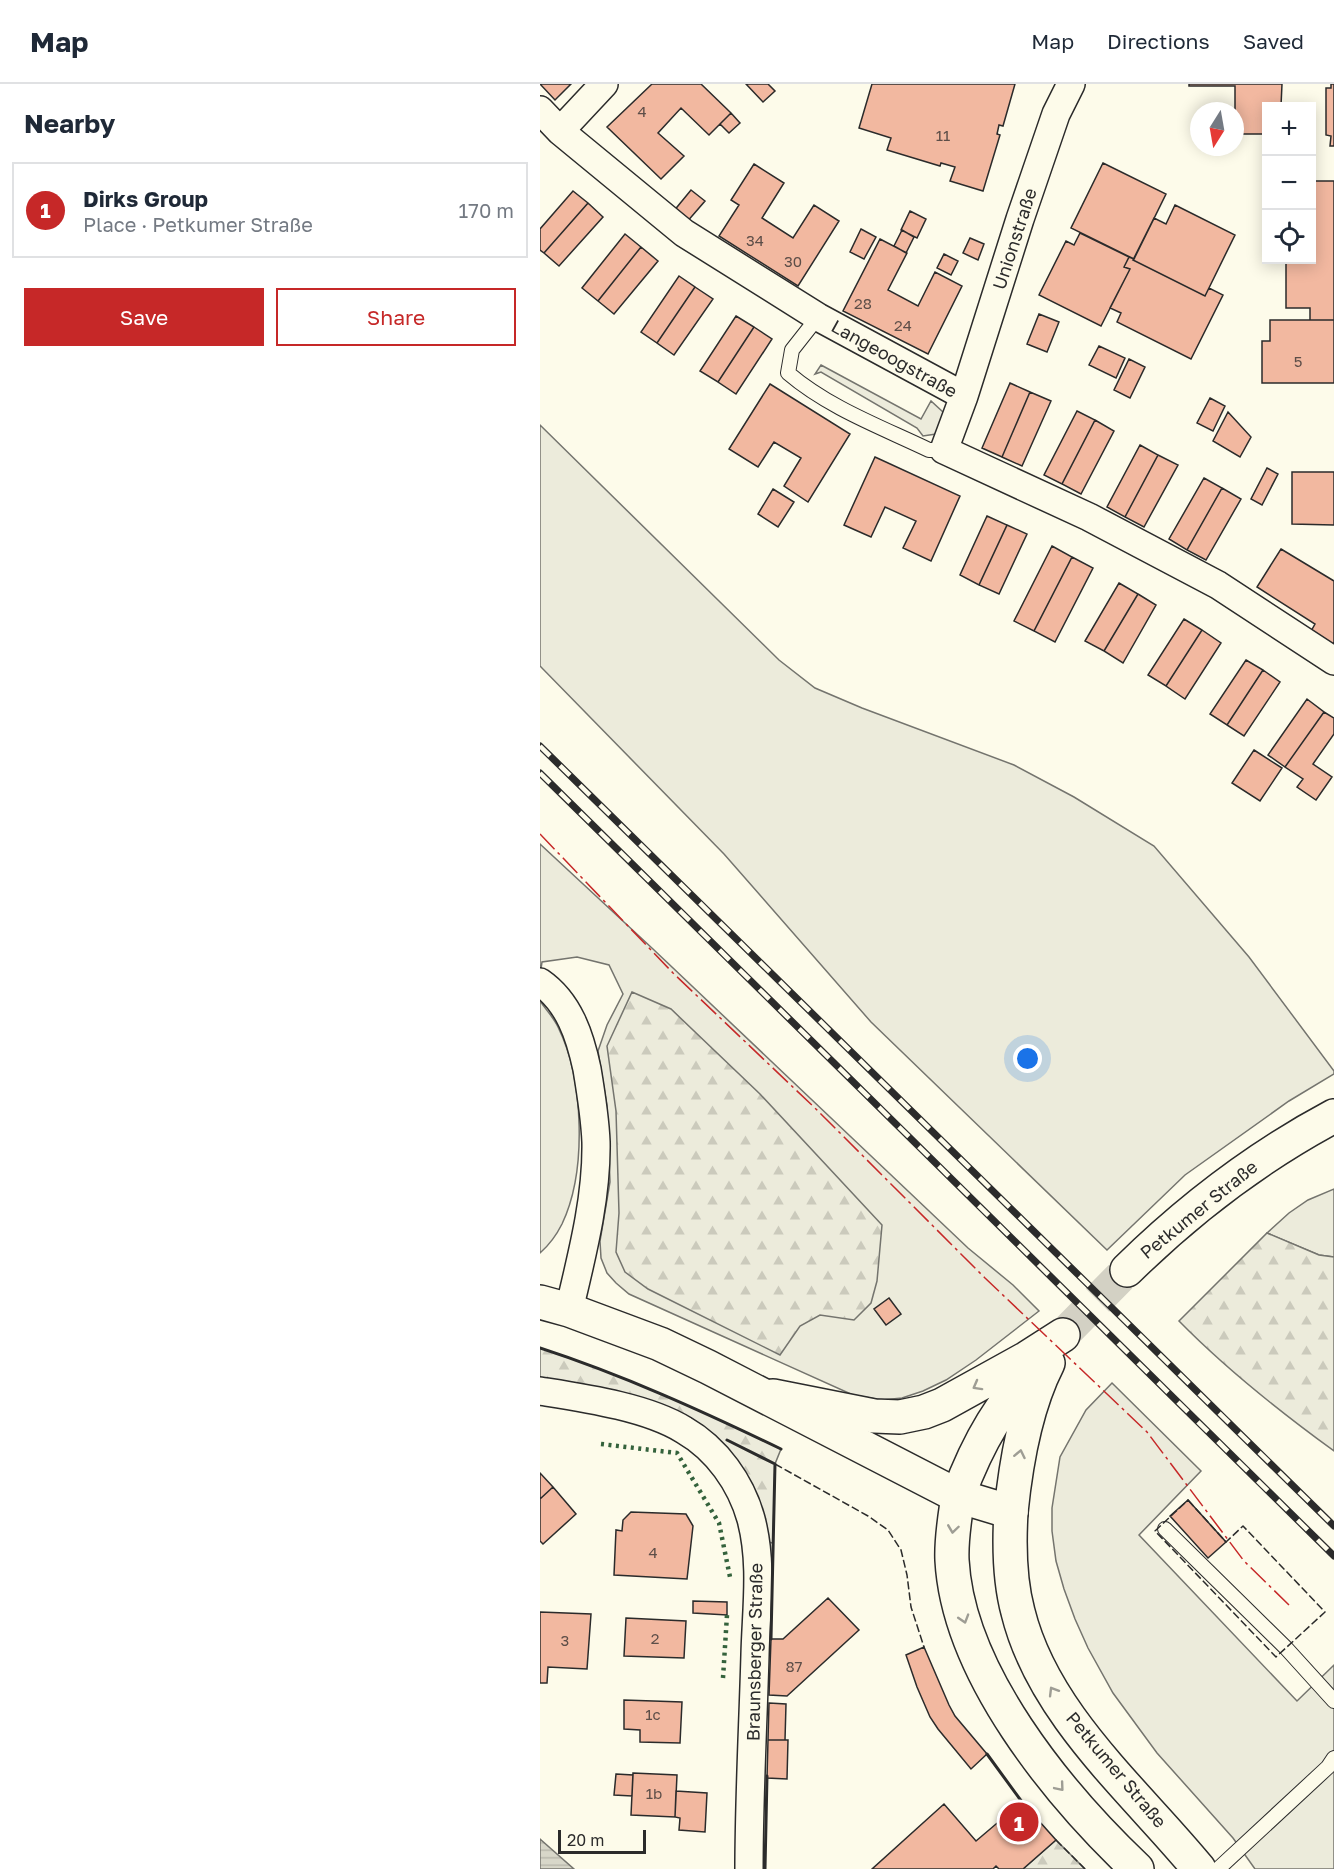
<!DOCTYPE html>
<meta charset="utf-8">
<style>
body{margin:0;font-family:"Golos Text",sans-serif;background:#f2f2f3;color:#1f2937}
.controls{position:absolute;right:18px;top:18px;display:grid;overflow:hidden;border-radius:0px;box-shadow:0 3px 15px #0003}
.controls button{width:54px;height:54px;display:grid;place-items:center;padding:0;border:0;border-bottom:2px solid #e0e1e3;background:#fff;color:#1f2937;font:30px sans-serif}
.compass{position:absolute;left:650px;top:18px;width:54px;height:54px;border-radius:50%;background:#fff;box-shadow:0 3px 15px #0003;rotate:191deg}
.scale{position:absolute;left:18px;bottom:15px;width:88px;box-sizing:border-box;padding-left:6px;border:3px solid #2b2b2b;border-top:0;font-size:16px;line-height:21px;white-space:nowrap;color:#2b2b2b;-webkit-text-stroke:4px #fdfbea;paint-order:stroke}
.you{position:absolute;left:488px;top:975px;width:21px;height:21px;margin:-15px;border:4px solid #fff;border-radius:50%;background:#1a73e8;box-shadow:0 0 0 9px #1a73e833}
.badge{display:grid;place-items:center;width:39px;height:39px;border-radius:50%;background:#c62828;color:#fff;font-size:20px;font-weight:700}
.pin{position:absolute;translate:-50% -50%;border:3px solid #fff;box-shadow:0 2px 6px #0006}
.list{margin:0;padding:0;list-style:none}
h2{display:flex;justify-content:space-between;align-items:center;height:78px;margin:0;padding:0 24px;font-size:26px}
h2 small{font-size:20px;font-weight:400;color:#747a83}
.list li{display:grid;grid-template-columns:39px 1fr auto;gap:18px;align-items:center;box-sizing:border-box;height:96px;margin:0 12px 12px;padding:0 12px;border:2px solid #e0e1e3;border-radius:0px}
.list b{display:block;font-size:22px;white-space:nowrap}
.list p{margin:0;font-size:20px;white-space:nowrap;color:#747a83}
.list em{font-size:20px;font-style:normal;color:#747a83}
.actions{display:flex;gap:12px;padding:18px 24px}
.actions a{flex:1;padding:14px 0;border:2px solid #c62828;border-radius:0px;text-align:center;font-size:21px;color:#c62828}
.actions .main{background:#c62828;color:#fff}
.icon{flex:none;width:33px;height:33px;fill:none;stroke:currentColor;stroke-width:2;stroke-linecap:round;stroke-linejoin:round}
.map{position:relative;flex:none;width:794px;height:1785px;overflow:hidden}
header{display:flex;align-items:center;gap:36px;box-sizing:border-box;height:84px;padding:0 30px;background:#fff;border-bottom:2px solid #e0e1e3}
header strong{font-size:28px}
nav{display:flex;gap:33px;margin-inline-start:auto;font-size:21px}
main{display:flex}
aside{flex:1;background:#fff}
.map>svg:first-child{display:block}
</style>
<header>
<strong>Map</strong>
<nav><a>Map</a><a>Directions</a><a>Saved</a></nav>
</header>
<main>
<aside>
<h2>Nearby<small></small></h2>
<ul class="list">
<li><span class="badge">1</span><div><b>Dirks Group</b><p>Place · Petkumer Straße</p></div><em>170 m</em></li>
</ul>
<div class="actions"><a class="main">Save</a><a>Share</a></div>
</aside>
<div class="map">
<svg width="794" height="1785" viewBox="0 0 794 1785">
<defs>
<pattern id="forest-firs" width="22" height="20" patternUnits="userSpaceOnUse" patternTransform="scale(1.5)"><rect width="22" height="20" fill="#ecebdb"/><path d="M5 1l3.5 6h-7zM16 11l3.5 6h-7z" fill="#cbcabc"/></pattern>
<pattern id="water-rules" width="6" height="5" patternUnits="userSpaceOnUse" patternTransform="scale(1.5)"><rect width="6" height="5" fill="#d8d7c9"/><path d="M0 2.5h6" fill="none" stroke="#bab9ad"/></pattern>
</defs>
<rect width="100%" height="100%" fill="#fdfbea"/>
<path fill="#ecebdb" stroke="#74746e" stroke-width="1.5" d="M281 281 381 335 391 317 403 328 402 340 396 350 383 352 377 344 281 288 275 290Z
M0 341 239 576 275 604 322 624 474 681 534 713 614 762 709 873 794 987V990L749 1017 645 1091 567 1166 331 938 184 770 0 582Z
M0 760 113 865 428 1164 473 1201 499 1227 436 1276 406 1296 383 1307 362 1314 342 1316 313 1311 89 1210 76 1199 67 1189 61 1174 60 1157 70 1098 67 1022 58 967 67 941 83 910 69 881 37 873 2 878 0 892Z
M0 917C6 926 14 934 18 943 44 996 47 1087 22 1140 17 1150 8 1162 0 1169Z
M794 1105V1173L779 1171 727 1149 749 1129 768 1116Z
M572 1299 661 1387 599 1451 757 1617 794 1581V1785H715L693 1754 617 1669 573 1609 548 1564 535 1535 524 1505 516 1477 512 1447V1424L520 1373 546 1326Z"/>
<path fill="url(#forest-firs)" stroke="#74746e" stroke-width="1.5" d="M92 908 131 925 220 1010 342 1141 337 1197 331 1219 314 1236 280 1231 260 1242 240 1271 108 1205 85 1188 76 1168 79 1129 76 1027 67 962Z
M727 1149 779 1171 794 1173V1367C739 1327 687 1286 639 1237Z
M0 1264C83 1291 162 1327 241 1365L235 1380 233 1459 222 1457 195 1377 0 1294Z
M516 1756 545 1785H483Z"/>
<path fill="url(#water-rules)" stroke="#74746e" stroke-width="1.5" d="M0 1755 34 1785H0Z"/>
<path fill="#f2b8a0" stroke="#2b2b2b" stroke-width="1.5" d="M0 0H31L15 16Z
M112 0H161L191 29 169 51 141 24 118 49 144 72 121 95 67 43Z
M206 0H228L235 7 223 18Z
M332 0H475L463 42 459 41 457 50 460 51 443 107 410 97 415 83 401 79 400 82 347 66 351 54 319 44Z
M649 0H742L741 22H726V50H695V2H649Z
M791 0H794V62H790L791 52 786 51V4H791Z
M191 29 200 39 189 49 180 40Z
M563 79 626 110 594 175 531 144Z
M214 80 244 99 222 134 253 154 274 121 299 137 258 202 179 152 199 121 191 116Z
M772 97H794V236H770V224H746V176H772Z
M151 106 165 117 146 139 133 128Z
M33 107 48 119 4 169 0 166V145Z
M48 119 63 133 19 182 4 169Z
M635 121 695 151 665 212 593 176 614 134 626 140Z
M370 127 386 135 377 154 361 146Z
M321 145 336 153 324 175 310 168Z
M362 146 374 153 366 169 354 162Z
M540 149 589 173 584 183 590 185 561 242 499 211 526 157 534 161Z
M85 150 101 163 58 217 42 204Z
M430 154 444 160 438 176 423 169Z
M340 155 367 169 348 206 378 222 395 188 422 202 388 270 303 227Z
M101 163 118 177 74 230 58 217Z
M404 170 418 177 411 191 397 184Z
M589 173 594 175 593 176 665 212 669 204 683 211 651 275 577 238 581 229 570 224 590 185 584 183Z
M139 192 155 203 117 259 101 248Z
M155 203 173 215 134 271 117 259Z
M499 230 519 238 507 268 487 260Z
M196 232 214 243 178 298 160 287Z
M730 236H794V299H722V257H730Z
M214 243 232 255 196 310 178 298Z
M559 262 585 274 576 294 549 281Z
M589 275 605 283 590 314 574 306Z
M470 299 490 308 462 373 442 364Z
M230 300 310 350 268 418 244 402 261 374 234 358 218 383 189 365Z
M490 308 511 317 482 382 462 373Z
M670 314 685 322 673 347 657 339Z
M537 327 555 336 522 400 504 391Z
M688 328 711 353 700 373 673 357Z
M555 336 574 347 541 410 522 400Z
M600 361 618 371 585 433 567 423Z
M618 371 638 381 604 443 585 433Z
M335 373 420 412 391 477 363 464 376 437 345 423 331 453 304 441Z
M727 384 738 390 722 421 711 415Z
M752 388H794V441L752 440Z
M664 394 682 404 647 466 629 455Z
M682 404 701 415 666 476 647 466Z
M233 405 254 418 238 443 218 430Z
M447 432 467 441 439 501 420 491Z
M467 441 487 450 459 510 439 501Z
M512 462 532 473 494 547 474 537Z
M741 465 794 497V558L792 562 770 549 775 540 717 503Z
M532 473 553 484 515 558 494 547Z
M579 499 598 510 564 567 545 557Z
M598 510 616 521 583 579 564 567Z
M644 535 662 546 626 602 608 591Z
M662 546 681 559 645 615 626 602Z
M706 576 723 586 687 641 670 630Z
M723 586 740 598 704 652 687 641Z
M767 615 784 628 745 683 728 671Z
M784 628 794 634V650L773 680 792 693 776 716 757 703 763 695 745 683Z
M714 666 742 684 720 717 692 699Z
M349 1214 361 1230 346 1241 334 1225Z
M0 1389 13 1403 0 1415Z
M13 1403 36 1430 3 1460 0 1457V1415Z
M648 1416 686 1458 668 1474 630 1432Z
M91 1428 146 1430 153 1442 147 1495 74 1491 76 1446 82 1447 83 1436Z
M288 1514 319 1546 247 1612 229 1611 231 1555H243Z
M153 1517 187 1518V1531L153 1529Z
M0 1528 51 1530 47 1585 8 1583 7 1599H0Z
M86 1534 146 1537 144 1574 84 1572Z
M384 1563 409 1621 415 1632 447 1670 431 1685 398 1645 390 1633 377 1603 366 1571Z
M84 1616 142 1618 140 1659 100 1658V1646L84 1645Z
M229 1619 246 1620 245 1656H228Z
M228 1656H248L247 1695 227 1694Z
M93 1689 137 1691 135 1733 91 1731Z
M76 1690 93 1691 92 1712 74 1711Z
M136 1707 167 1709 165 1748 139 1746 140 1734 135 1733Z
M482 1718 516 1756 483 1785H459L456 1782 453 1785H332L404 1720 436 1757Z"/>
<g fill="none" stroke-linecap="round" stroke-linejoin="round">
<path stroke="#d3d1c4" stroke-width="33" stroke-dasharray="33 16" stroke-linecap="butt" d="M523 1251 587 1186"/>
<g stroke="#2b2b2b" stroke-width="16">
<path id="service" d="M278 233 252 266 248 289C289 324 341 343 389 366H404
M625 1445 746 1564 794 1617
M678 1785 788 1683 794 1674"/>
</g>
<g stroke="#2b2b2b" stroke-width="30">
<path id="minor" d="M0 26 20 47 144 149 278 233 424 312 404 366 549 433 678 501 794 577
M20 47 64 0
M424 312 480 135 516 30 531 0
M0 898C29 918 40 952 47 985 51 1009 55 1033 56 1058 57 1114 42 1171 29 1226
M0 1307C44 1314 107 1323 144 1346 177 1365 201 1399 211 1435 223 1480 216 1526 215 1571 213 1642 209 1714 209 1785"/>
</g>
<g stroke="#2b2b2b" stroke-width="36">
<path id="tertiary" d="M418 1412C415 1433 411 1454 412 1476 418 1589 518 1710 597 1785
M471 1428C469 1461 469 1495 478 1528 503 1630 595 1707 659 1785"/>
</g>
<g stroke="#2b2b2b" stroke-width="36">
<path id="secondary" d="M587 1186C649 1125 717 1073 794 1032
M233 1312 334 1332 360 1333 384 1328 402 1321 487 1274 523 1251
M418 1412C439 1355 461 1320 502 1274
M471 1428C476 1378 485 1324 508 1279"/>
</g>
<g stroke="#2b2b2b" stroke-width="36">
<path id="primary" d="M0 1218 29 1226 120 1260 168 1283 418 1412 471 1428"/>
</g>
<use href="#service" stroke="#fdfbea" stroke-width="14"/>
<use href="#minor" stroke="#fdfbea" stroke-width="27"/>
<use href="#tertiary" stroke="#fdfbea" stroke-width="33"/>
<use href="#secondary" stroke="#fdfbea" stroke-width="33"/>
<use href="#primary" stroke="#fdfbea" stroke-width="33"/>
<g stroke="#2b2b2b" stroke-width="7">
<path id="rail" d="M0 662 794 1442
M0 689 794 1472"/>
</g>
<use href="#rail" stroke="#fdfbea" stroke-width="4.5" stroke-dasharray="14" stroke-linecap="butt"/>
<path stroke="#34623c" stroke-width="4.5" stroke-dasharray="3 4.5" stroke-linecap="butt" d="M61 1360 137 1369 179 1439 190 1493
M183 1594 187 1531"/>
<path stroke="#2b2b2b" stroke-width="1.5" stroke-dasharray="8 3" stroke-linecap="butt" d="M235 1380 328 1432 348 1446 361 1466 367 1491 371 1523 384 1563
M648 1416 686 1458 703 1442 785 1528 736 1573 615 1447Z
M516 1756 545 1785"/>
<path stroke="#2b2b2b" stroke-width="3" d="M0 1264C83 1291 162 1327 241 1365
M187 1356 235 1380 231 1555
M447 1670 482 1718
M225 1785 227 1692"/>
<path stroke="#c62828" stroke-width="1.5" stroke-dasharray="21 4.5 3 4.5" stroke-linecap="butt" d="M0 750 133 889 277 1026 445 1194 607 1348 704 1477 749 1521"/>
</g>
<defs><path id="oneway-chevron" d="M-2-3.5L2.5 0L-2 3.5" fill="none" stroke-width="1.6" stroke-linecap="round" stroke-linejoin="round" transform="scale(1.5)"/></defs>
<g stroke="#9e9d94">
<use href="#oneway-chevron" transform="translate(437 1302) rotate(151)"/>
<use href="#oneway-chevron" transform="translate(480 1370) rotate(-78)"/>
<use href="#oneway-chevron" transform="translate(413 1445) rotate(98)"/>
<use href="#oneway-chevron" transform="translate(424 1535) rotate(73)"/>
<use href="#oneway-chevron" transform="translate(513 1607) rotate(-121)"/>
<use href="#oneway-chevron" transform="translate(520 1703) rotate(50)"/>
</g>
<g text-anchor="middle" stroke-width="4.5" stroke-linejoin="round" paint-order="stroke">
<g font-size="15" fill="#5d4e48">
<text x="102" y="33">4</text>
<text x="403" y="57">11</text>
<text x="215" y="162">34</text>
<text x="253" y="183">30</text>
<text x="323" y="225">28</text>
<text x="363" y="247">24</text>
<text x="758" y="283">5</text>
<text x="113" y="1474">4</text>
<text x="115" y="1560">2</text>
<text x="25" y="1562">3</text>
<text x="254" y="1588">87</text>
<text x="113" y="1636">1c</text>
<text x="114" y="1715">1b</text>
</g>
<g font-size="18" fill="#2b2b2b" stroke="#fdfbea">
<text transform="translate(475 155) rotate(-72)" y="6">Unionstraße</text>
<text transform="translate(354 275) rotate(29)" y="6">Langeoogstraße</text>
<text transform="translate(659 1126) rotate(-39)" y="6">Petkumer Straße</text>
<text transform="translate(215 1568) rotate(-89)" y="6">Braunsberger Straße</text>
<text transform="translate(576 1686) rotate(50)" y="6">Petkumer Straße</text>
</g>
</g>
</svg>
<div class="controls">
<button>+</button>
<button>−</button>
<button><svg class="icon" aria-label="locate" viewBox="0 0 24 24"><circle cx="12" cy="12" r="6"/><path d="M12 2v4M12 18v4M2 12h4M18 12h4"/></svg></button>
</div>
<svg class="compass" viewBox="-18 -18 36 36"><path d="M0-13l5 13h-10z" fill="#e53935"/><path d="M0 13l5-13h-10z" fill="#747a83"/></svg>
<div class="scale">20 m</div>
<div class="you"></div>
<div class="pin badge" style="left:479px;top:1738px">1</div>
</div>
</main>
